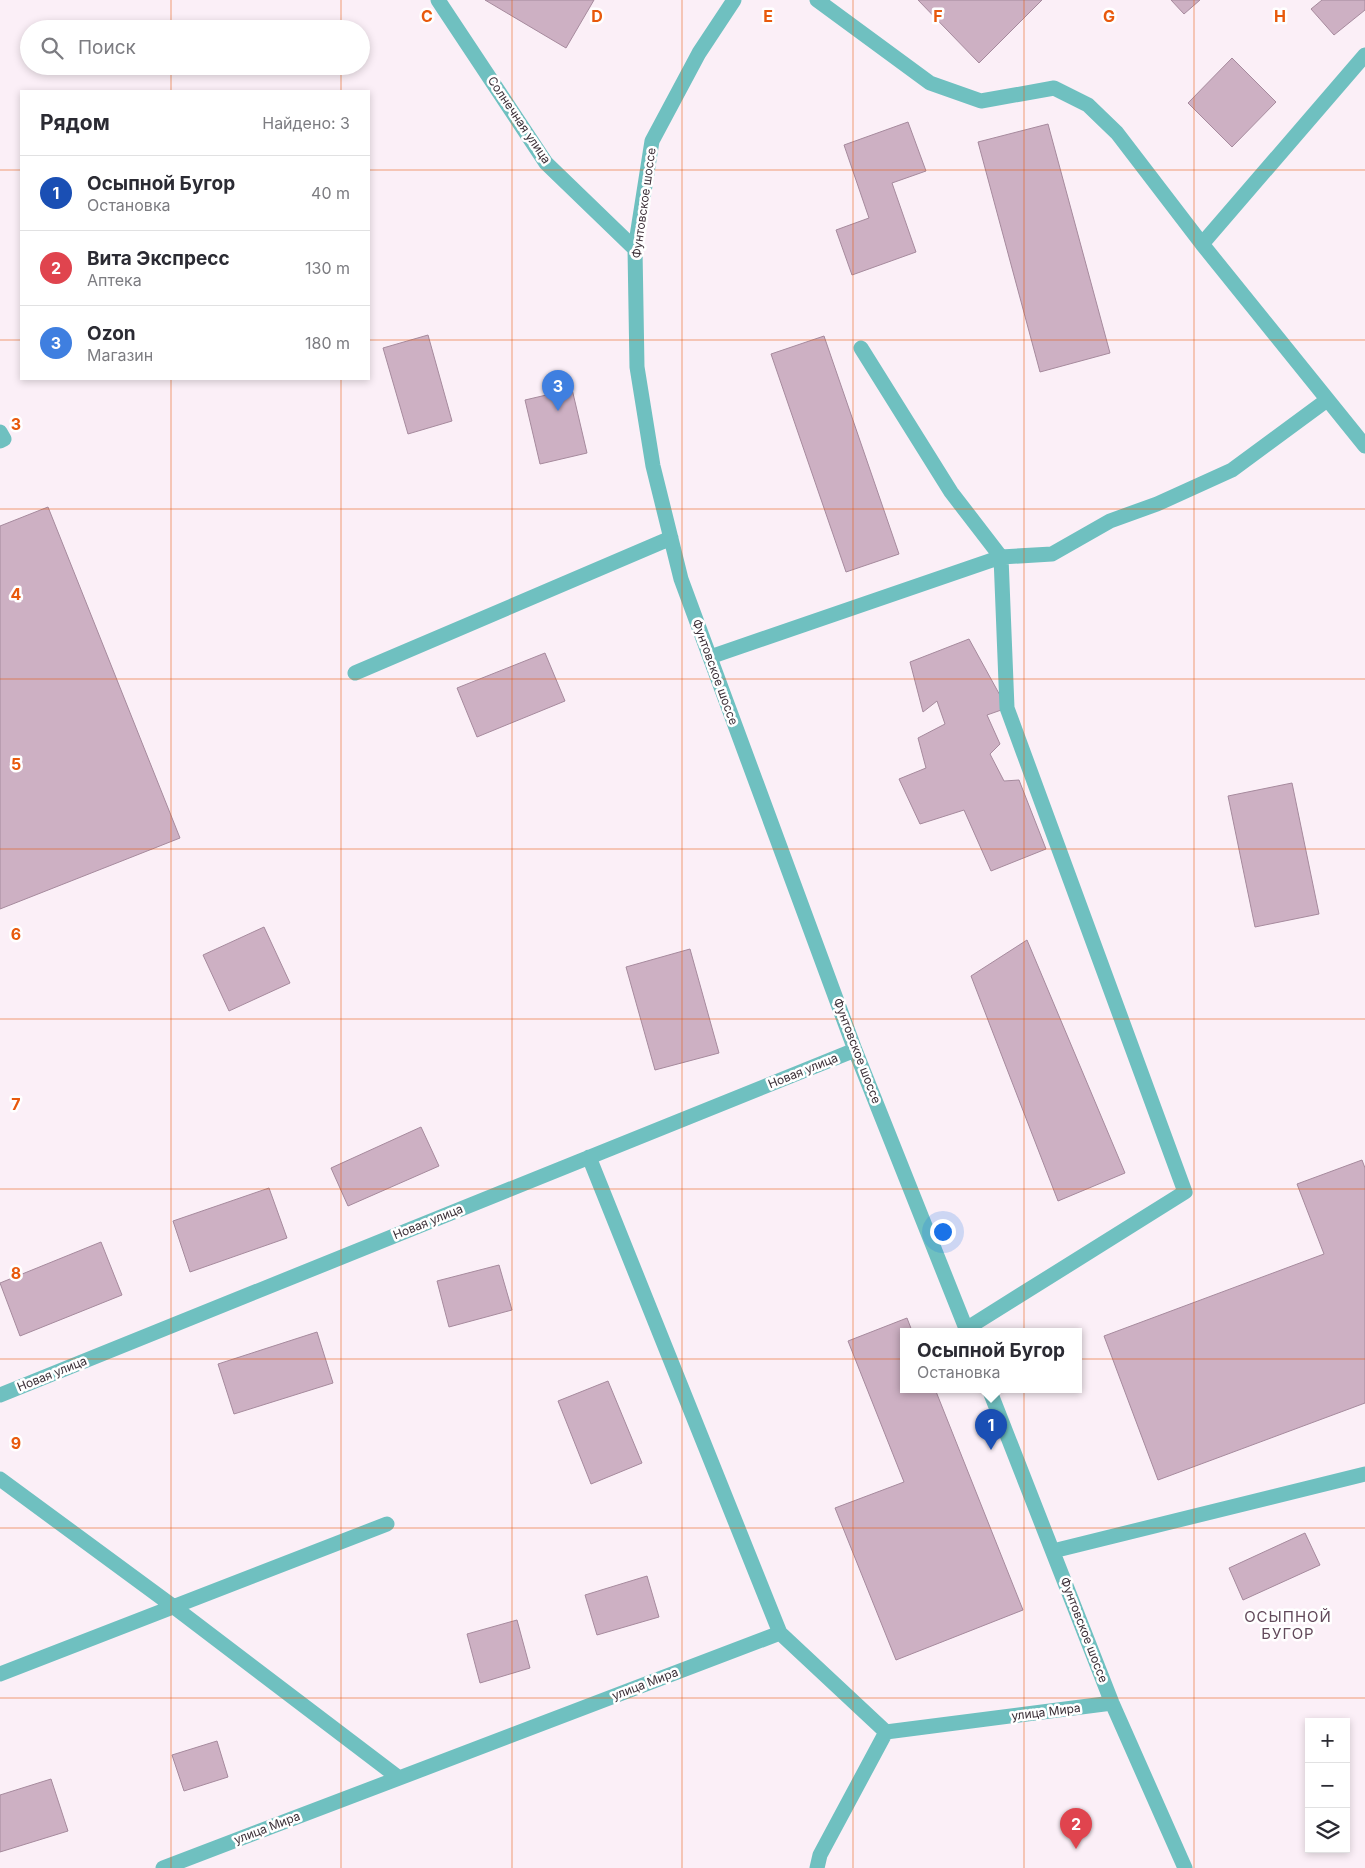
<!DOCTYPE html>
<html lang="ru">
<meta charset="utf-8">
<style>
body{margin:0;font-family:Inter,sans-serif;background:#f7f7f7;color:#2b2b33}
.controls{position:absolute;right:15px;bottom:15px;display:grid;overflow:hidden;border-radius:0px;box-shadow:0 2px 8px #0003}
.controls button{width:45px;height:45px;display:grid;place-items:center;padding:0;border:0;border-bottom:1px solid #e1e1e2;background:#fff;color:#2b2b33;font:25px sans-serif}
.you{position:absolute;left:942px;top:1231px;width:18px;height:18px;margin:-12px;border:4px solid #fff;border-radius:50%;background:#1a73e8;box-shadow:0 0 0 8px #1a73e833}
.badge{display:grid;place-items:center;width:32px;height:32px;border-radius:50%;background:#1a73e8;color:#fff;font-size:16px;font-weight:700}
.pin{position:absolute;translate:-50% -41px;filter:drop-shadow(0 1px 2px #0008)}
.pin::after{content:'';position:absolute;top:26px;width:18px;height:15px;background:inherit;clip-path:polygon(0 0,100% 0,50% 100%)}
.popup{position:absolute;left:900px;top:1328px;width:182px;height:65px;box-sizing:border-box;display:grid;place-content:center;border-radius:0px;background:#fff;filter:drop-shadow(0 1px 4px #0005);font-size:16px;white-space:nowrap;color:#7c7c81}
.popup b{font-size:19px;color:#2b2b33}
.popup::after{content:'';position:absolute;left:50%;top:100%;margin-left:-10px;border:10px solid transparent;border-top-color:#fff}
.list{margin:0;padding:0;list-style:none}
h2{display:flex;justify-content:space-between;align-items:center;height:65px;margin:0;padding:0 20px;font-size:21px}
h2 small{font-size:16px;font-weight:400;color:#7c7c81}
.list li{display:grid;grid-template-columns:32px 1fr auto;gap:15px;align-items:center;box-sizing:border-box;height:75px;padding:0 20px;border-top:1px solid #e1e1e2}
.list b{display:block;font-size:19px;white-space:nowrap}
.list p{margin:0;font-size:16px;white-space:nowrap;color:#7c7c81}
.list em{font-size:16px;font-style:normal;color:#7c7c81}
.icon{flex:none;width:28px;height:28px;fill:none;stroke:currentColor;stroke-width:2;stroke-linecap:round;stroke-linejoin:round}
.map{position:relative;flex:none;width:1365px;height:1868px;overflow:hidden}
.search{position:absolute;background:#fff;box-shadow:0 2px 8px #0003;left:20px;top:20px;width:350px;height:55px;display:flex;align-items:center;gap:12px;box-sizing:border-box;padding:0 18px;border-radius:28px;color:#7c7c81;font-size:19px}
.panel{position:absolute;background:#fff;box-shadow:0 2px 8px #0003;left:20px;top:90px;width:350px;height:290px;border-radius:0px}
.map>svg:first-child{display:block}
</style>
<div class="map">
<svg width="1365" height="1868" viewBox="0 0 1365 1868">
<rect width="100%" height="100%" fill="#fbeff7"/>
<path fill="#cdb0c3" stroke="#a68a9d" d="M485 0H594L566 48Z
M918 0H1042L979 63Z
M1171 0H1200L1184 14Z
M1322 0H1365V10L1334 35 1311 9Z
M1232 58 1276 102 1232 147 1188 103Z
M908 122 926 171 892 183 916 252 852 275 836 230 869 218 844 145Z
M1048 124 1110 353 1040 372 978 142Z
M428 335 452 421 408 434 383 348Z
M824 336 899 554 846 572 771 354Z
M572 389 587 453 540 464 525 400Z
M48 507 180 838 0 909V526Z
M969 639 1007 708 987 715 1000 744 990 754 1004 781 1019 780 1046 849 991 871 964 810 920 824 899 779 926 768 918 738 945 724 937 701 923 712 910 662Z
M545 653 565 701 477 737 457 688Z
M1292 783 1319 914 1255 927 1228 796Z
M264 927 290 983 229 1011 203 955Z
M1027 940 1125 1173 1058 1201 971 976Z
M690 949 719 1053 655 1070 626 967Z
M421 1127 439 1166 348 1206 331 1168Z
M1362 1160 1365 1168V1403L1158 1480 1104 1336 1324 1254 1297 1184Z
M269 1188 287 1238 190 1272 173 1221Z
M101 1242 122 1295 20 1336 0 1283Z
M499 1265 512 1310 449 1327 437 1281Z
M907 1318 912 1331H904V1389H935L1023 1610 896 1660 835 1508 904 1482 848 1341Z
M317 1332 333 1383 234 1414 218 1364Z
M608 1381 642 1463 591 1484 558 1401Z
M1305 1533 1320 1565 1243 1600 1229 1568Z
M647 1576 659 1617 597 1635 585 1595Z
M517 1620 530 1668 480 1683 467 1634Z
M217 1741 228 1777 184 1791 172 1755Z
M51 1779 68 1831 0 1852V1795Z"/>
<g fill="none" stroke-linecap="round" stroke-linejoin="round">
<path stroke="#6fc0c0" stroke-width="15" d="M438 0 546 163 635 249
M734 0 699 53 652 141 635 249 637 367 653 466 681 579 855 1050 967 1331
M817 0 930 83 981 101 1054 88 1088 105 1117 133 1202 244 1365 446
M1202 244 1365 55
M861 348 951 492 1001 557 1007 708 1185 1192 966 1329
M0 432 4 439 0 441
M710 657 1001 557 1052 554 1110 521 1157 504 1232 470 1327 400
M355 673 671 538
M589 1157 780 1633
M989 1389 1112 1703 1185 1868
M0 1395 855 1050
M0 1479 174 1607 399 1778
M1053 1551 1365 1474
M0 1674 387 1524
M163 1868 780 1633 886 1732 1112 1703
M817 1868 820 1855 886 1732"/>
</g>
<path fill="none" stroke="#e8590c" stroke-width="1" stroke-opacity="0.55" d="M171 0V29M341 0V29M512 0V1868M682 0V1868M853 0V1868M1024 0V1868M1194 0V1868M171 66V91M341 66V91M0 170H21M369 170H1365M0 340H21M369 340H1365M171 379V1868M341 379V1868M0 509H1365M0 679H1365M0 849H1365M0 1019H1365M0 1189H1365M0 1359H1365M0 1528H1365M0 1698H1365"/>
<g text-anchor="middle" stroke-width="5" stroke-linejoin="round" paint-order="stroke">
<g font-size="12" fill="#3c3038" stroke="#fff">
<text transform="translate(519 120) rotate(56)" y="4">Солнечная улица</text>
<text transform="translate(644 203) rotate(-82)" y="4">Фунтовское шоссе</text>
<text transform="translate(715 672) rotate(70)" y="4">Фунтовское шоссе</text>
<text transform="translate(857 1051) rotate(69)" y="4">Фунтовское шоссе</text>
<text transform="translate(803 1071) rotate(-22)" y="4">Новая улица</text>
<text transform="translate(428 1222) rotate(-22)" y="4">Новая улица</text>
<text transform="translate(52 1374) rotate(-22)" y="4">Новая улица</text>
<text transform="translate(1084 1630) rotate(69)" y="4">Фунтовское шоссе</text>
<text transform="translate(645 1684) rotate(-21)" y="4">улица Мира</text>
<text transform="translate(1046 1712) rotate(-7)" y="4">улица Мира</text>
<text transform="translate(267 1828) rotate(-21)" y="4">улица Мира</text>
</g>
<g font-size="15" letter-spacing="1" fill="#634a5b" stroke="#fff">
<text x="1288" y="1622">ОСЫПНОЙ<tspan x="1288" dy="17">БУГОР</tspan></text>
</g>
</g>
<g font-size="16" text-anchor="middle" font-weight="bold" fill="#e8590c" stroke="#fff" stroke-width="5" stroke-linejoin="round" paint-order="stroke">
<text x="427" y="22">C</text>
<text x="597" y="22">D</text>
<text x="768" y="22">E</text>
<text x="938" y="22">F</text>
<text x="1109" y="22">G</text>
<text x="1280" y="22">H</text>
<text x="16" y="430">3</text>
<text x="16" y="600">4</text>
<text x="16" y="770">5</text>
<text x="16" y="940">6</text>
<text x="16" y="1110">7</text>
<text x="16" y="1279">8</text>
<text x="16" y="1449">9</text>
</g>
</svg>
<div class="controls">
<button>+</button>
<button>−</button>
<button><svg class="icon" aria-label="layers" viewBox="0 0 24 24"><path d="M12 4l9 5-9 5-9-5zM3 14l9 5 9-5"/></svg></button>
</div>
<div class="you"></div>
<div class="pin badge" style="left:991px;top:1450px;background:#1a4fb4">1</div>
<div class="popup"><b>Осыпной Бугор</b>Остановка</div>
<div class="pin badge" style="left:1076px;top:1849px;background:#e0444e">2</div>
<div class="pin badge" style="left:558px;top:411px;background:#3f7fe0">3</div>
<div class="search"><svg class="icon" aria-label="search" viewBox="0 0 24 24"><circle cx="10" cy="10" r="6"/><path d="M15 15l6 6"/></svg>Поиск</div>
<section class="panel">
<h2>Рядом<small>Найдено: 3</small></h2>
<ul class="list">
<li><span class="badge" style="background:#1a4fb4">1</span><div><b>Осыпной Бугор</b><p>Остановка</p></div><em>40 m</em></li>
<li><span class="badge" style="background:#e0444e">2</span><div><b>Вита Экспресс</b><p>Аптека</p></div><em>130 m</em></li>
<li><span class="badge" style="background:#3f7fe0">3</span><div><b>Ozon</b><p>Магазин</p></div><em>180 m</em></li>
</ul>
</section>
</div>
